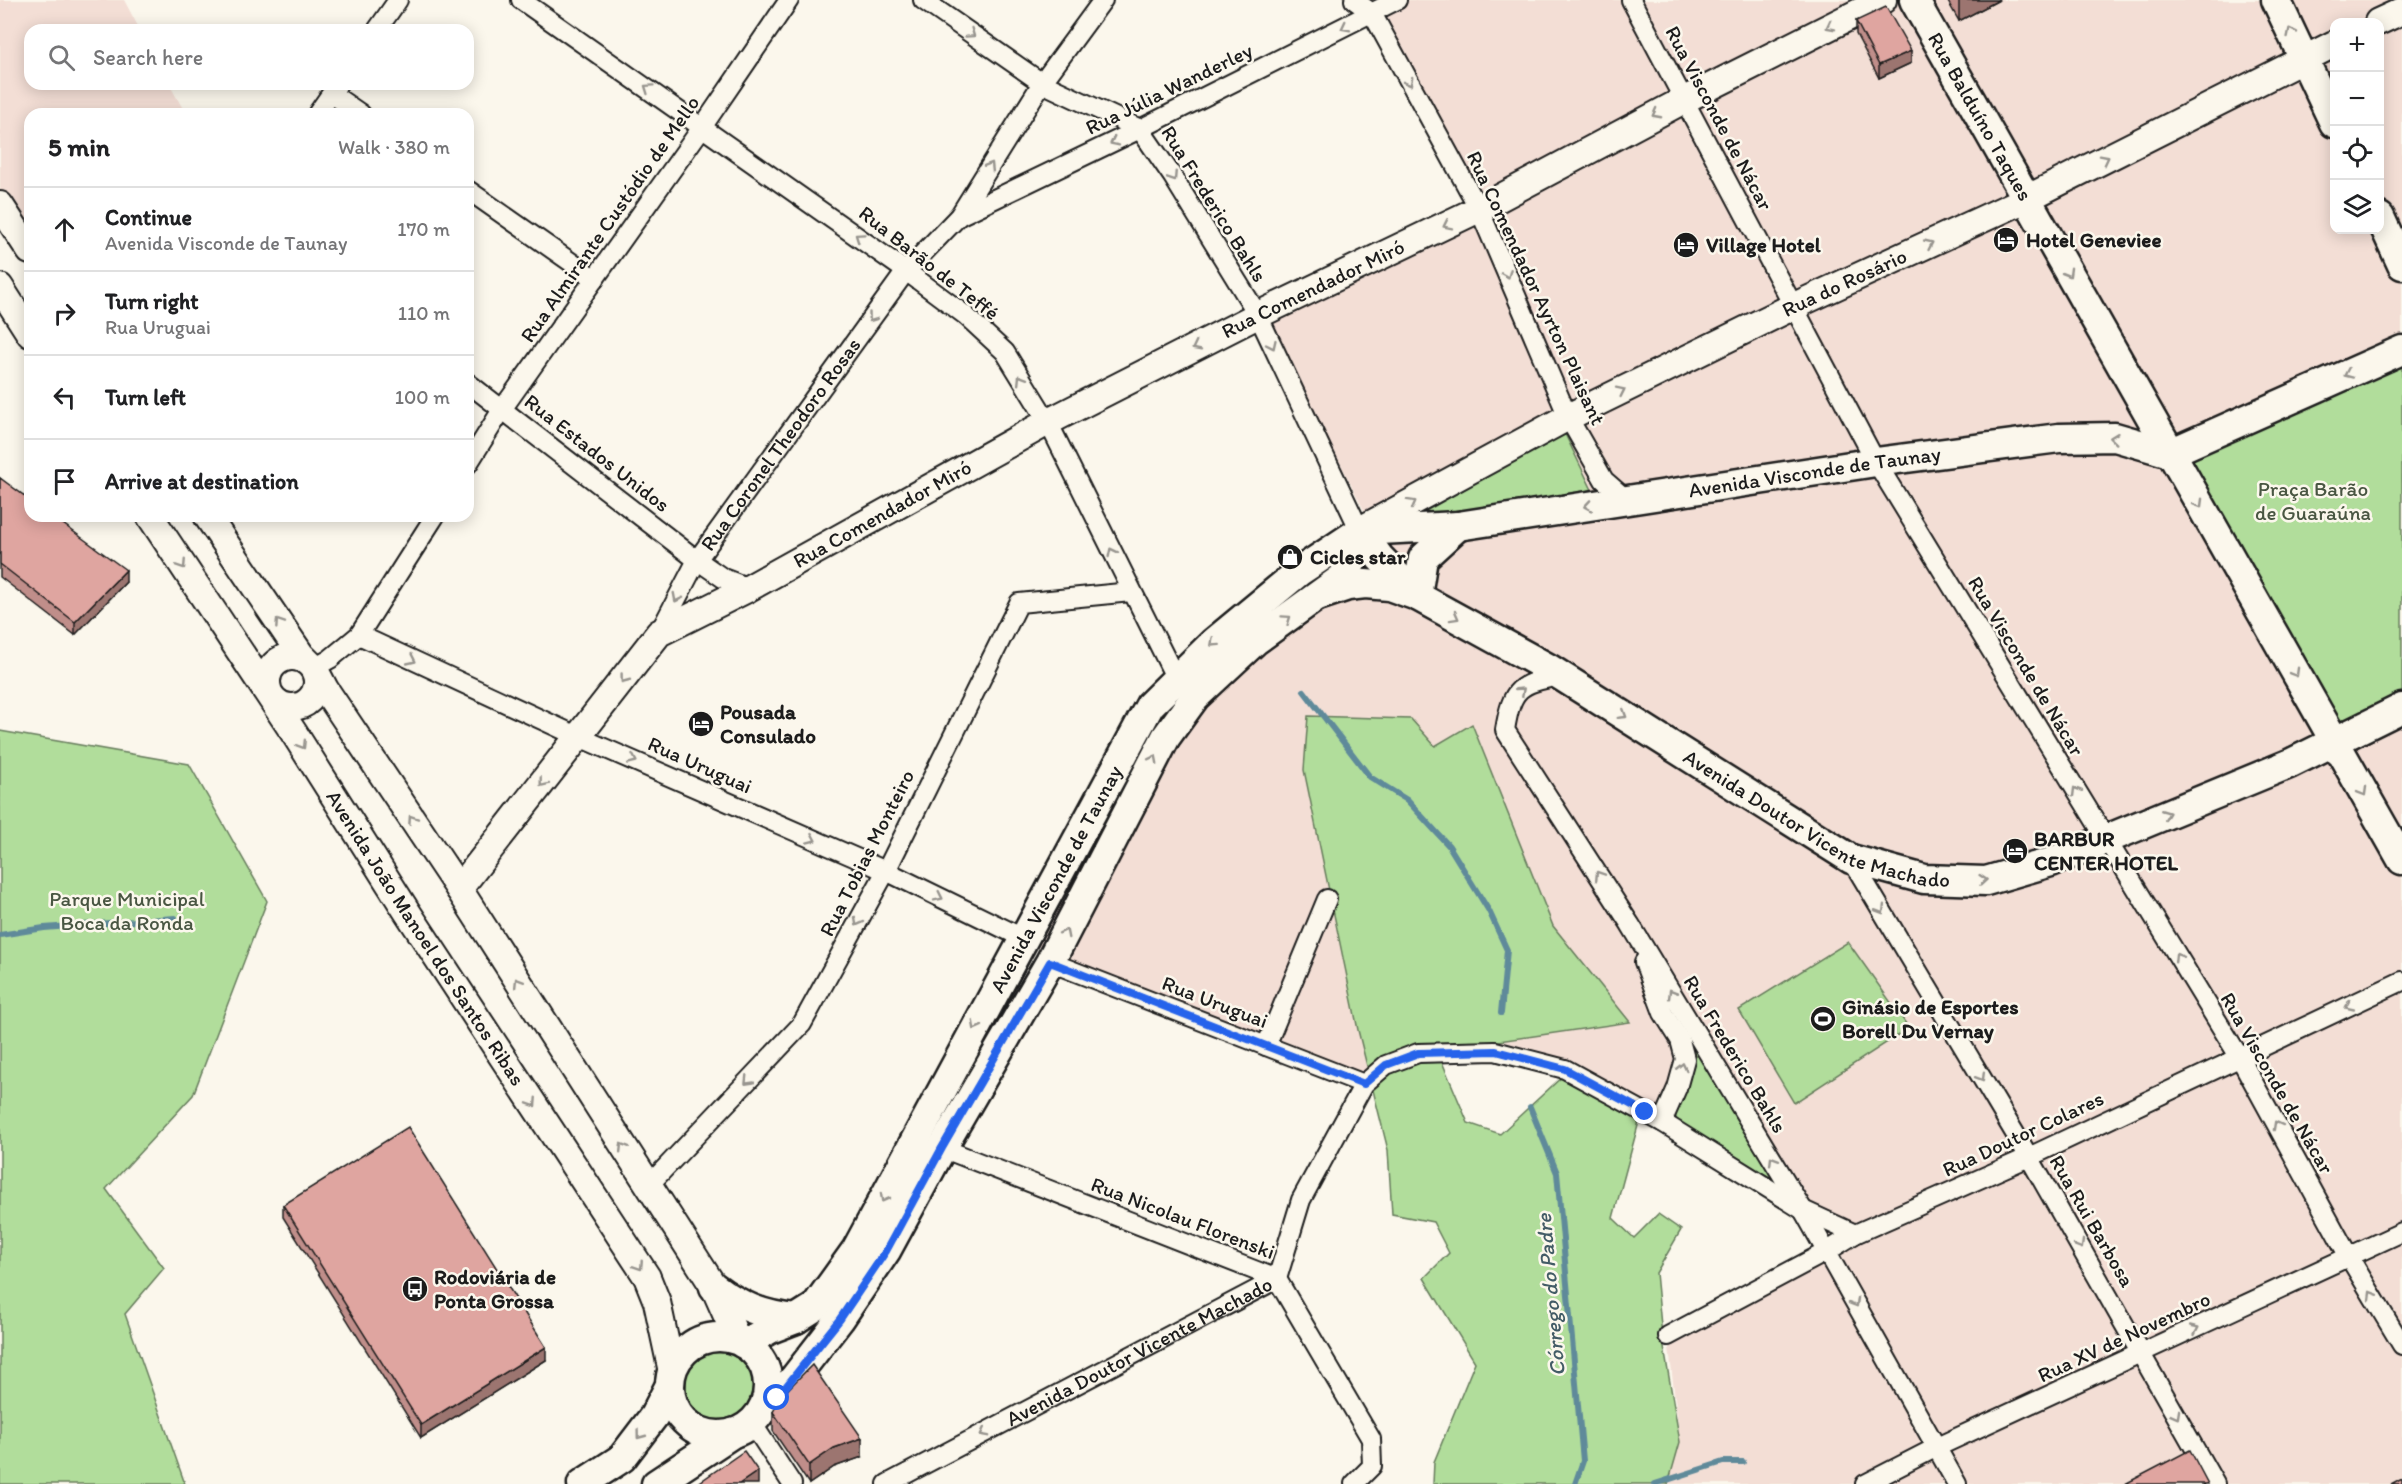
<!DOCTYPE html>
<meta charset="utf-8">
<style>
body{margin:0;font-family:Itim,sans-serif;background:#f6f6f6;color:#202124}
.controls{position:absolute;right:18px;top:18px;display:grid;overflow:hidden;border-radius:12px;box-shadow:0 3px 15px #0003}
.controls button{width:54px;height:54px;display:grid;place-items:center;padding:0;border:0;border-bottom:2px solid #e0e0e0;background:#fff;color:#202124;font:30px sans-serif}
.stop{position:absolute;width:18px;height:18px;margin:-14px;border:4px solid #2563eb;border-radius:50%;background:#fff}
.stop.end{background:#2563eb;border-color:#fff;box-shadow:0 2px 6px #0008}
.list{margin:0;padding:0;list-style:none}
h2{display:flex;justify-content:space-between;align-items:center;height:78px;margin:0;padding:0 24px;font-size:26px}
h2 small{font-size:20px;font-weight:400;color:#757577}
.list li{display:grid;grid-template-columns:39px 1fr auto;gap:18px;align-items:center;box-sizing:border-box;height:84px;padding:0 24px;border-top:2px solid #e0e0e0}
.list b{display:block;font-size:22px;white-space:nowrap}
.list p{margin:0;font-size:20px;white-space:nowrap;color:#757577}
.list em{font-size:20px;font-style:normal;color:#757577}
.icon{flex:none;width:33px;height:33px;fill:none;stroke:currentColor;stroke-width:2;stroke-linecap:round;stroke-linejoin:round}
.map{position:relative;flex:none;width:2402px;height:1484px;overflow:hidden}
.search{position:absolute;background:#fff;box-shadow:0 3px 15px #0003;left:24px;top:24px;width:450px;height:66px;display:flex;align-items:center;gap:15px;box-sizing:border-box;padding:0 21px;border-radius:18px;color:#757577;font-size:22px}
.panel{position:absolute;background:#fff;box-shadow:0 3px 15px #0003;left:24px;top:108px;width:450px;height:414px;border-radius:18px}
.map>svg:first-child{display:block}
</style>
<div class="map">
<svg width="2402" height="1484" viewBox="0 0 2402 1484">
<rect width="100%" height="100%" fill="#fbf7ec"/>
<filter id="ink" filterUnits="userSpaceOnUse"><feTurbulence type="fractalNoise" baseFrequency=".0167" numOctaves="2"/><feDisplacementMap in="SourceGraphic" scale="12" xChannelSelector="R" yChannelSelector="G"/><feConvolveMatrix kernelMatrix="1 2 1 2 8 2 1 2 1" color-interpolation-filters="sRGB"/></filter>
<g filter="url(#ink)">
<path fill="#f3ded5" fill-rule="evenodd" d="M0 0H124L140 30H30V84H169L186 114H30V248L0 202Z
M1347 0H2402V1484H1668L1680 1442 1668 1339 1827 1240 1810 1202 1566 1067 1434 1050 1362 1082 1051 959 1025 936 1152 705 1371 524 1265 315 1477 209 1369 16ZM2334 22H2380V230H2334Z"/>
<path fill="#b1dd9b" stroke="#667c5c" stroke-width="1.5" d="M2402 365V693L2337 725 2187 460Z
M1564 432 1594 494 1412 519Z
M1308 716 1411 719 1435 746 1472 724 1553 926 1630 1022 1437 1050 1468 1123 1500 1134 1564 1075 1640 1118 1613 1218 1634 1238 1658 1214 1681 1230 1656 1273 1662 1336 1680 1442 1668 1484H1433L1434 1462 1475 1362 1424 1278 1449 1253 1433 1222 1392 1214 1388 1150 1358 1030 1304 770Z
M0 731 189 764 267 901 193 1095 106 1189 164 1268 125 1314 185 1484H0Z
M1848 942 1909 1028 1794 1103 1739 1010Z
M1667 1000 1776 1181 1679 1125 1675 1115 1687 1081Z
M681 1386a38 38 0 1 1 76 0a38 38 0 1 1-76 0Z"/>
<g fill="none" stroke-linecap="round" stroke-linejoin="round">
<path stroke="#5f8a9a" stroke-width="6" d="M1304 691 1370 777 1407 800 1449 846 1489 911 1507 950 1501 1013
M0 935 44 928 175 918
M1530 1107 1557 1173 1583 1461 1575 1484
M1655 1484 1723 1462H1743"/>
<g stroke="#1c1c1c" stroke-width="22">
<g id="street">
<path d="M521 0 906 271 965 315 1005 352 1048 422 1176 679"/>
<path d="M923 0 1042 83 1140 129 1173 177 1258 315 1360 531"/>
<path d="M1354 0 1372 13 1479 209 1568 417 1604 480 1627 500"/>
<path d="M1631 0 1876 462 2240 1058 2349 1257 2402 1345"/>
<path d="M377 30 398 0"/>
<path d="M332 94 361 114"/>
<path d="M317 114 338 84"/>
<path d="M468 190 595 279"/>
<path d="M959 216 1140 129 1397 0"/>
<path d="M468 383 697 560 723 578 749 588"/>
<path d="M468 464 503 408 703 126 789 0"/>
<path id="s1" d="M659 633 697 560 906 271 959 216 1042 83 1103 0"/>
<path d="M359 635 579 737 886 871 1023 938"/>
<path d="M314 668 330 659 359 635 435 516"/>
<path d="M1560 676C1519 684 1512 687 1505 730L1630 924 1803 1210 1957 1484"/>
<path d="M1851 859 2029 1157 2215 1484"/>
<path d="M1050 962 1364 1084"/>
<path d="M1644 962 1663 1013 1680 1040 1685 1059 1677 1088 1662 1122"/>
<path d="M1266 1046 1327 899"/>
<path d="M942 1148 1277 1279 1371 1439 1372 1466 1354 1484"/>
<path d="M648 1186 802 1024 886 871 1019 603 1131 592"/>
<path d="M1668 1336 1826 1252 1855 1234 2029 1157 2402 981"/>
<path d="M752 1423 792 1484"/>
<path id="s2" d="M887 1484 1277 1279 1301 1200 1364 1084 1386 1065 1418 1053 1495 1051 1565 1069 1662 1122 1803 1210 1855 1234"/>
<path d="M1865 1484 1937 1447 2402 1232"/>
</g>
</g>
<g stroke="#1c1c1c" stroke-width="30">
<g id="secondary">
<path d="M2378 22 2402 11"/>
<path d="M0 205 30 251"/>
<path d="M0 287 30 334"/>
<path id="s3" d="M150 516 294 733 406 910 647 1277 657 1302 672 1372"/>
<path d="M207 516 301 655 314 668 325 689 459 889 714 1287 738 1341"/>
<path id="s4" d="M1360 530 1568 417 1794 306 2026 199 2334 44"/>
<circle cx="292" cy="682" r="25"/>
<path id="s5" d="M459 889 659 633 749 588 1048 422 1258 315 1479 209 1682 101 1883 0"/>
</g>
</g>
<g stroke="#1c1c1c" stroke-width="33">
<g id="primary">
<path id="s6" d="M1914 0 2402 860"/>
<path d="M2276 0 2334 123"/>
<path d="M2380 217 2402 265"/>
<path d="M2170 453 2402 350"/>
<path d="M1360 531 1380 558 1413 592"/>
<path id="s7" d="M1321 595 1348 586 1365 584 1389 586 1417 596 1550 669 1851 859 1924 879 1986 881 2051 862 2289 764 2402 708"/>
<path d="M1417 596 1423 558 1458 526"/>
<path d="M714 1287C739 1306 764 1316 796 1319"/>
<circle cx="719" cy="1386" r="49"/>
<path id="s8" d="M744 1344 770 1329 796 1319 815 1307 856 1250 1150 705 1213 643 1300 571 1360 531 1458 526 1876 462 2059 438 2115 437 2170 453"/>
<path d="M765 1405 777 1398 795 1377 840 1319 886 1251 942 1148 1050 962 1166 737 1195 697 1255 641 1342 578 1356 555 1360 531"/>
<path d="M582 1484 622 1458 654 1416 670 1385"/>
<path d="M656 1484 733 1433"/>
</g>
</g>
<use href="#street" stroke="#fbf7ec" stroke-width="18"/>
<use href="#secondary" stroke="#fbf7ec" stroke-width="26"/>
<use href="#primary" stroke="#fbf7ec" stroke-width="28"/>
</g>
<path fill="#c08e8a" stroke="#1c1c1c" stroke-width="1.5" d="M1947 0H1999L1959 21Z
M1856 21 1911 63 1879 78 1856 34Z
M0 478 126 582 75 635 0 577Z
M283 1205 546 1360 421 1438 283 1217Z
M773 1412 862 1457 834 1467 809 1484 773 1431Z"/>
<path fill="#9c7470" stroke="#1c1c1c" stroke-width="1.5" d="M1959 0H1999L1959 21Z
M1911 51V63L1879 78V65Z
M126 570V582L75 635V622Z
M546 1347V1360L421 1438V1425Z
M862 1438V1457L834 1467 809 1484V1465L834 1448Z
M758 1471V1484H739Z"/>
<path fill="#dfa5a0" stroke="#1c1c1c" stroke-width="1.5" d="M1886 7 1911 51 1879 65 1856 21Z
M0 478 30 500V516H52L126 570 75 622 0 564Z
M408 1127 546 1347 421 1425 283 1205Z
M812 1365 862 1438 834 1448 809 1465 773 1412 782 1395Z
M2190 1450 2208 1484H2125Z
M744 1451 758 1471 739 1484H697Z
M2402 1478V1484H2391Z"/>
<defs><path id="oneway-chevron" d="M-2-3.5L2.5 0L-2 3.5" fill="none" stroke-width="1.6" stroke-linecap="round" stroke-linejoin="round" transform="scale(1.5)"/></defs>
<g stroke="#97948e">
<use href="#oneway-chevron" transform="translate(1830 26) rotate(153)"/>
<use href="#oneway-chevron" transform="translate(1345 27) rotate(153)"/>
<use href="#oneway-chevron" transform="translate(2291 32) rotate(-116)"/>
<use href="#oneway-chevron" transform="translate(971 34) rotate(35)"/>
<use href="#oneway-chevron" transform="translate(1409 82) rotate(62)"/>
<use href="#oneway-chevron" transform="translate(648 88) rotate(-145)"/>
<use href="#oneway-chevron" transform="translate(1656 114) rotate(152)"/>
<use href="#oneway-chevron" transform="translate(1114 142) rotate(154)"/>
<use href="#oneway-chevron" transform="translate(2105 159) rotate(-27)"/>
<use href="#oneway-chevron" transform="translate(990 166) rotate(-58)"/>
<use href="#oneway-chevron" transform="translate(1173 177) rotate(57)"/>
<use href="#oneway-chevron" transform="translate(1447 225) rotate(154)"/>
<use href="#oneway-chevron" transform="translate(859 237) rotate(-145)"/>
<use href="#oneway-chevron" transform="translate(1929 244) rotate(-25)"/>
<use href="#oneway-chevron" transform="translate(2068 273) rotate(60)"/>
<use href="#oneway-chevron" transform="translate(1507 274) rotate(67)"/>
<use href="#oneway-chevron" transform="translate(872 318) rotate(126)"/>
<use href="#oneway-chevron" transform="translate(1272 345) rotate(65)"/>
<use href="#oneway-chevron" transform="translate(1196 347) rotate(153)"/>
<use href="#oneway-chevron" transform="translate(2348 374) rotate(156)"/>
<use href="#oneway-chevron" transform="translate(1021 379) rotate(-122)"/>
<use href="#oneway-chevron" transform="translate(1621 391) rotate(-26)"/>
<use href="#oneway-chevron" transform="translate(2114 438) rotate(-173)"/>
<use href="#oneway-chevron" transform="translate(1412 503) rotate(-29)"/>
<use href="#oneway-chevron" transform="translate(2199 504) rotate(60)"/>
<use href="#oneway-chevron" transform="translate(1588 506) rotate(171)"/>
<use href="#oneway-chevron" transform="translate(1112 552) rotate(-116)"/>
<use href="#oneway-chevron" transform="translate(182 565) rotate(57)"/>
<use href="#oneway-chevron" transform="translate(677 598) rotate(117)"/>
<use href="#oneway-chevron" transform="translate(1455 617) rotate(29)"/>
<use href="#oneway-chevron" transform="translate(1287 619) rotate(-35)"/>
<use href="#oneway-chevron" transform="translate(279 623) rotate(-124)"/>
<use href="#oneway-chevron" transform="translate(1214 643) rotate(138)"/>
<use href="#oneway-chevron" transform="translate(412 660) rotate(25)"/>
<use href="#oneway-chevron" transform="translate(2295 673) rotate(60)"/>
<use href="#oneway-chevron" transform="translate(624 679) rotate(127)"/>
<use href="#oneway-chevron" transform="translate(1521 691) rotate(-42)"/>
<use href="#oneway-chevron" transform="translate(1623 715) rotate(32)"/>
<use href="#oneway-chevron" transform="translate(302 745) rotate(58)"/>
<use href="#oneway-chevron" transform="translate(1154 759) rotate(-63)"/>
<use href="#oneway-chevron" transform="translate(633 760) rotate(24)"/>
<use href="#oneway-chevron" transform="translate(543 783) rotate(128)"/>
<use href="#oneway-chevron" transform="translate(2076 791) rotate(-121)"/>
<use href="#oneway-chevron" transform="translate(2363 792) rotate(60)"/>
<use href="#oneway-chevron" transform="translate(2166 814) rotate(-22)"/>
<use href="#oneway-chevron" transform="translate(412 819) rotate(-124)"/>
<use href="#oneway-chevron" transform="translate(812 839) rotate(24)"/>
<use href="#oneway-chevron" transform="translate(1599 875) rotate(-123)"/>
<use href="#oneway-chevron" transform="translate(1983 880) rotate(-5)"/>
<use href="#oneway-chevron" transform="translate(939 897) rotate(26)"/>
<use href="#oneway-chevron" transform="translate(1881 910) rotate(59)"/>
<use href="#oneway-chevron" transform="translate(858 922) rotate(119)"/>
<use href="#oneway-chevron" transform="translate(1065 933) rotate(-63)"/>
<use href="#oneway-chevron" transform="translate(2178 957) rotate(-122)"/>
<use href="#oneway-chevron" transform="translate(518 982) rotate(-122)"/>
<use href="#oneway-chevron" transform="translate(1672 993) rotate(-121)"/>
<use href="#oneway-chevron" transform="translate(2349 1006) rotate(155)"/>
<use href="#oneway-chevron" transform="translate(976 1026) rotate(118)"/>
<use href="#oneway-chevron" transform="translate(1682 1067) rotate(-77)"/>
<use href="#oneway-chevron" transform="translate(1981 1077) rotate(59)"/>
<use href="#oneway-chevron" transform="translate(748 1081) rotate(134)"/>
<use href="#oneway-chevron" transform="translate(533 1103) rotate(57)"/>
<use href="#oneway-chevron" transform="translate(2277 1125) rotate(-119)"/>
<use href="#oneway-chevron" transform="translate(623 1147) rotate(-122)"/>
<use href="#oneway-chevron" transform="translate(1773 1160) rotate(-121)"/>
<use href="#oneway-chevron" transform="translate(884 1198) rotate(118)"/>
<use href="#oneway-chevron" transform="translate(2080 1245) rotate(60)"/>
<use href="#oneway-chevron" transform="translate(639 1266) rotate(57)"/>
<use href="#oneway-chevron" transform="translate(2372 1295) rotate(-121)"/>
<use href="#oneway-chevron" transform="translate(1855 1303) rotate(60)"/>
<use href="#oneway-chevron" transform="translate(2195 1329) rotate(-25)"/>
<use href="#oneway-chevron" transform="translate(2176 1415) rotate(61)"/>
<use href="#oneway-chevron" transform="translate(984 1433) rotate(152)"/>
<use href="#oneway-chevron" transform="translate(640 1435) rotate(127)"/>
</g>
</g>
<g fill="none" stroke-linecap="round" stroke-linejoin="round" filter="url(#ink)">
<path stroke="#2563eb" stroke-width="8" d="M777 1398 840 1319 886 1251 942 1148 1050 962 1364 1084 1386 1065 1418 1053 1496 1051 1565 1069 1645 1112"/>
</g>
<defs>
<g id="hotel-disc" transform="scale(1.35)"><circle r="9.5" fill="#1c1c1c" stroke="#fbf7ec"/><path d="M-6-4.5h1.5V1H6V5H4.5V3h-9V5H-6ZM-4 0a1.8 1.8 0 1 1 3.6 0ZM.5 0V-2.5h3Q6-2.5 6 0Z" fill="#fff"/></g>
<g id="shop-disc" transform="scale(1.35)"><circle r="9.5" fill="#1c1c1c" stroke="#fbf7ec"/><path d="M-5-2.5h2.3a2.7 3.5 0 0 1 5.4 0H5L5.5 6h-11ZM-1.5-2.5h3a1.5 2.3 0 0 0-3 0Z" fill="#fff"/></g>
<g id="stadium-disc" transform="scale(1.35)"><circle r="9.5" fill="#1c1c1c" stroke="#fbf7ec"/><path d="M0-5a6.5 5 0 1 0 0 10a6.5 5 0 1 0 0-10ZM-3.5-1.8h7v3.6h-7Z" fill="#fff"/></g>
<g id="bus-disc" transform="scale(1.35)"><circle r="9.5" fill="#1c1c1c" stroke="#fbf7ec"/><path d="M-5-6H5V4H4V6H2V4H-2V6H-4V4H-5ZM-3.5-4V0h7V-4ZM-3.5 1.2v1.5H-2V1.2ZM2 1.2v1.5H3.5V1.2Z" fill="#fff"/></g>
</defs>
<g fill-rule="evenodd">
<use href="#hotel-disc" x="2006" y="240"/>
<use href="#hotel-disc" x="1686" y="245"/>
<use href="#shop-disc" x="1290" y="557"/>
<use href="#hotel-disc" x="701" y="724"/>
<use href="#hotel-disc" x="2015" y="851"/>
<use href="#stadium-disc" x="1823" y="1019"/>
<use href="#bus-disc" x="415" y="1289"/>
</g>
<g text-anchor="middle" stroke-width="5" stroke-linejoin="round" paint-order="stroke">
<g font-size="21" fill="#1c1c1c" stroke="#fbf7ec">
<text transform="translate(1169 89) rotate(-26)" y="7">Rua Júlia Wanderley</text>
<text dy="7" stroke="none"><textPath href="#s6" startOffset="134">Rua Balduíno Taques</textPath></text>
<text transform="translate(1719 118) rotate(62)" y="7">Rua Visconde de Nácar</text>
<text transform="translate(1214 204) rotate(58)" y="7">Rua Frederico Bahls</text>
<text transform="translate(610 219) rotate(-55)" y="7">Rua Almirante Custódio de Mello</text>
<text transform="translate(929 263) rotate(38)" y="7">Rua Barão de Teffé</text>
<text dy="7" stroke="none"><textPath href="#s4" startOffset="544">Rua do Rosário</textPath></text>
<text transform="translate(1536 288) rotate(65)" y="7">Rua Comendador Ayrton Plaisant</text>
<text dy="7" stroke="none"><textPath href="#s5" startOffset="1064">Rua Comendador Miró</textPath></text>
<text dy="7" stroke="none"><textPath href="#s1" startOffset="225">Rua Coronel Theodoro Rosas</textPath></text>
<text transform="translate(597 453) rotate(38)" y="7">Rua Estados Unidos</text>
<text dy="7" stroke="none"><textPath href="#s8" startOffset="1502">Avenida Visconde de Taunay</textPath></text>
<text dy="7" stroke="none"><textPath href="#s5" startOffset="578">Rua Comendador Miró</textPath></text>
<text transform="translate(2026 666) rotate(59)" y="7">Rua Visconde de Nácar</text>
<text transform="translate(700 765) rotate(24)" y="7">Rua Uruguai</text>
<text dy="7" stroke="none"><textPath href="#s7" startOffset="560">Avenida Doutor Vicente Machado</textPath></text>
<text transform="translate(867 853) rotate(-63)" y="7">Rua Tobias Monteiro</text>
<text dy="7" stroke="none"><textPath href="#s8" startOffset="572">Avenida Visconde de Taunay</textPath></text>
<text dy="7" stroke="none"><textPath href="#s3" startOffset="504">Avenida João Manoel dos Santos Ribas</textPath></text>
<text transform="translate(1215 1002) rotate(21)" y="7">Rua Uruguai</text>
<text transform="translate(1735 1054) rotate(59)" y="7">Rua Frederico Bahls</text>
<text transform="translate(2277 1083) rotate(60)" y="7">Rua Visconde de Nácar</text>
<text transform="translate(2023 1134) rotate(-25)" y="7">Rua Doutor Colares</text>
<text transform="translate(1183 1218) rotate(21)" y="7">Rua Nicolau Florenski</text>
<text transform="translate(2092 1221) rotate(60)" y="7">Rua Rui Barbosa</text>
<text transform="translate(2124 1337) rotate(-25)" y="7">Rua XV de Novembro</text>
<text dy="7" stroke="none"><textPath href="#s2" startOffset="285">Avenida Doutor Vicente Machado</textPath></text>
</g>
<g font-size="21" font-weight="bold" fill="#1c1c1c" stroke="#fbf7ec" text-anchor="start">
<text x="2026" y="247">Hotel Geneviee</text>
<text x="1706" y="252">Village Hotel</text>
<text x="1310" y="564">Cicles star</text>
<text x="720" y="719">Pousada<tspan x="720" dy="24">Consulado</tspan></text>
<text x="2034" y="846">BARBUR<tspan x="2034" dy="24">CENTER HOTEL</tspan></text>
<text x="1842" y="1014">Ginásio de Esportes<tspan x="1842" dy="24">Borell Du Vernay</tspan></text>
<text x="434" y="1284">Rodoviária de<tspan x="434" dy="24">Ponta Grossa</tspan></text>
</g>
<g font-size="21" fill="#495642" stroke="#fbf7ec">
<text x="2313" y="496">Praça Barão<tspan x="2313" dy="24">de Guaraúna</tspan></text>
<text x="127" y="906">Parque Municipal<tspan x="127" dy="24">Boca da Ronda</tspan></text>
</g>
<g font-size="22" font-style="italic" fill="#435c66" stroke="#fbf7ec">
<text transform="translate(1550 1295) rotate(-95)" y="8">Córrego do Padre</text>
</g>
</g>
</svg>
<div class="controls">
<button>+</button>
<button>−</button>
<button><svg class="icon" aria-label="locate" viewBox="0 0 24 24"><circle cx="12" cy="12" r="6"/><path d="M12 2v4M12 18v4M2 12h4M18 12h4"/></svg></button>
<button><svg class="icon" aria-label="layers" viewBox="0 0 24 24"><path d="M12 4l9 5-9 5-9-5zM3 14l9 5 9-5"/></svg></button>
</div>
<div class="stop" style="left:777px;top:1398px"></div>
<div class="stop end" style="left:1645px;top:1112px"></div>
<div class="search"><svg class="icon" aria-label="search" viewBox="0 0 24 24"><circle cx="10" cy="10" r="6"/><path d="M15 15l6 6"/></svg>Search here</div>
<section class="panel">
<h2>5 min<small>Walk · 380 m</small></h2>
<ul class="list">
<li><svg class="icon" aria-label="ahead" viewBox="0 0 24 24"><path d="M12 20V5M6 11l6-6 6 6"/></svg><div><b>Continue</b><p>Avenida Visconde de Taunay</p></div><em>170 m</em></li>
<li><svg class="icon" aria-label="right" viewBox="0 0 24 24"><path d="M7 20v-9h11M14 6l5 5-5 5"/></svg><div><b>Turn right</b><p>Rua Uruguai</p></div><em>110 m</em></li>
<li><svg class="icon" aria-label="left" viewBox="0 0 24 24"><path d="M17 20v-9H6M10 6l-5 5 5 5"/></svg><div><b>Turn left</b></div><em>100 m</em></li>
<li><svg class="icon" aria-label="arrive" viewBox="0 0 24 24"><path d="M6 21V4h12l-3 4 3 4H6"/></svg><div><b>Arrive at destination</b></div></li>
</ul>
</section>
</div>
